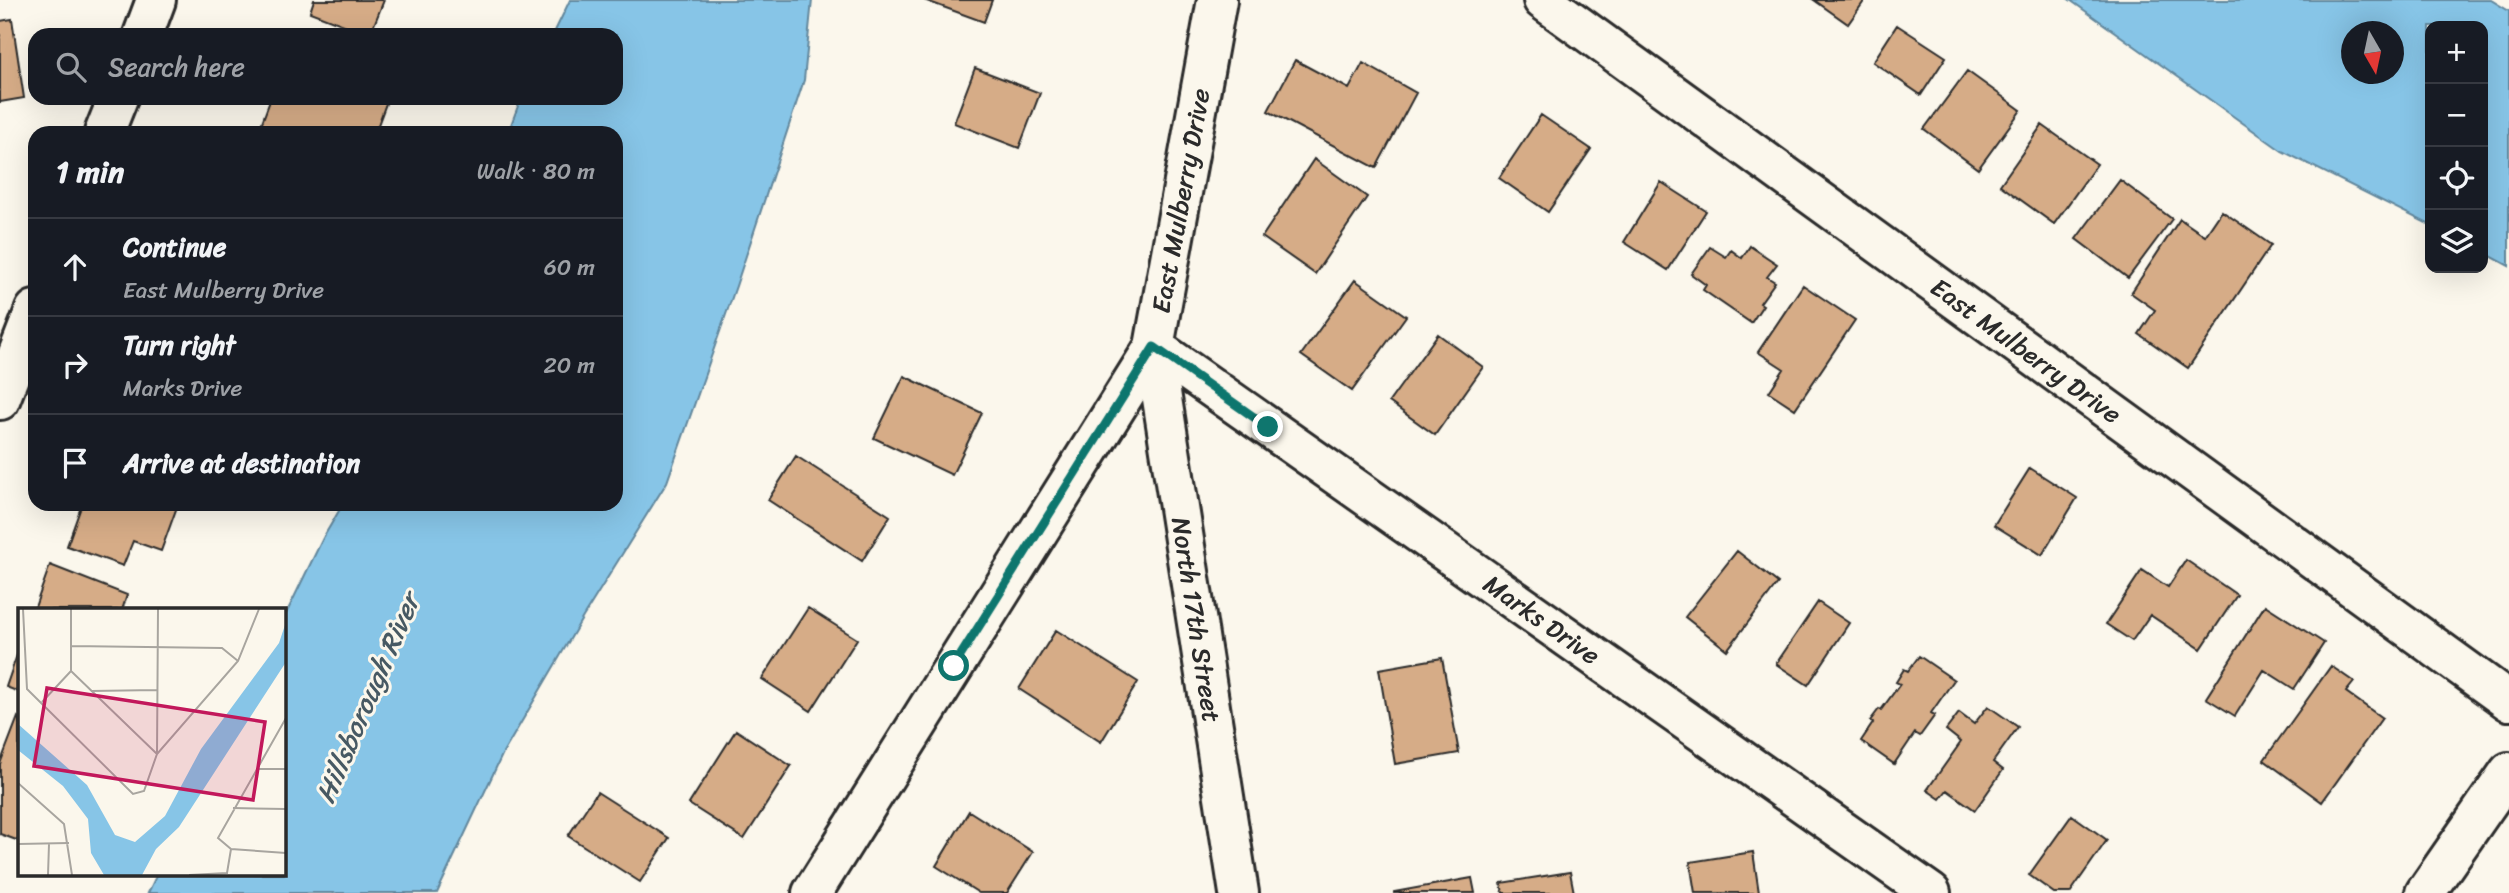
<!DOCTYPE html>
<meta charset="utf-8">
<style>
body{margin:0;font-family:Sriracha,sans-serif;background:#242831;color:#f1f3f6}
.controls{position:absolute;right:21px;top:21px;display:grid;overflow:hidden;border-radius:14px;box-shadow:0 7px 28px #0002}
.controls button{width:63px;height:63px;display:grid;place-items:center;padding:0;border:0;border-bottom:2px solid #363941;background:#171b24;color:#f1f3f6;font:35px sans-serif}
.compass{position:absolute;left:2341px;top:21px;width:63px;height:63px;border-radius:50%;background:#171b24;box-shadow:0 7px 28px #0002;rotate:171deg}
.stop{position:absolute;width:21px;height:21px;margin:-16px;border:5px solid #0f766e;border-radius:50%;background:#fff}
.stop.end{background:#0f766e;border-color:#fff;box-shadow:0 2px 7px #0008}
.list{margin:0;padding:0;list-style:none}
h2{display:flex;justify-content:space-between;align-items:center;height:91px;margin:0;padding:0 28px;font-size:30px}
h2 small{font-size:23px;font-weight:400;color:#9ea1a6}
.list li{display:grid;grid-template-columns:46px 1fr auto;gap:21px;align-items:center;box-sizing:border-box;height:98px;padding:0 28px;border-top:2px solid #363941}
.list b{display:block;font-size:26px;white-space:nowrap}
.list p{margin:0;font-size:23px;white-space:nowrap;color:#9ea1a6}
.list em{font-size:23px;font-style:normal;color:#9ea1a6}
.icon{flex:none;width:38px;height:38px;fill:none;stroke:currentColor;stroke-width:2;stroke-linecap:round;stroke-linejoin:round}
.map{position:relative;flex:none;width:2509px;height:893px;overflow:hidden}
.search{position:absolute;background:#171b24;box-shadow:0 7px 28px #0002;left:28px;top:28px;width:595px;height:77px;display:flex;align-items:center;gap:18px;box-sizing:border-box;padding:0 24px;border-radius:21px;color:#9ea1a6;font-size:26px}
.panel{position:absolute;background:#171b24;box-shadow:0 7px 28px #0002;left:28px;top:126px;width:595px;height:385px;border-radius:21px}
.map>svg:first-child{display:block}
</style>
<div class="map">
<svg width="2509" height="893" viewBox="0 0 2509 893">
<rect width="100%" height="100%" fill="#fbf7ec"/>
<filter id="ink" filterUnits="userSpaceOnUse"><feTurbulence type="fractalNoise" baseFrequency=".0143" numOctaves="2"/><feDisplacementMap in="SourceGraphic" scale="14" xChannelSelector="R" yChannelSelector="G"/><feConvolveMatrix kernelMatrix="1 2 1 2 8 2 1 2 1" color-interpolation-filters="sRGB"/></filter>
<g filter="url(#ink)">
<path fill="#87c5e7" stroke="#62879c" stroke-width="2" fill-rule="evenodd" d="M570 0H812L804 80 736 286 667 482 583 617 502 755 437 893H148L157 874H284V618L323 538 343 504H616V133H508L521 98H616V35H553Z
M2070 0H2491L2509 11V266L2483 252V26H2430V225L2282 151ZM2352 32H2394V74H2352Z"/>
<path fill="#d6ac87" stroke="#2b2b2b" stroke-width="2" d="M314 0H384L370 35 310 12Z
M924 0H992L984 22Z
M1814 0H1865L1848 24Z
M12 19 24 98 0 102V21Z
M1897 25 1946 57 1921 95 1873 62Z
M1295 60 1349 89 1363 63 1416 93 1376 168 1268 111Z
M975 68 1040 93 1019 148 954 123Z
M1967 71 2021 110 1978 169 1924 129Z
M271 98H388L375 133H258Z
M1541 115 1591 149 1548 212 1499 178Z
M2042 125 2097 164 2054 224 2000 185Z
M1314 159 1367 197 1315 274 1262 237Z
M2120 180 2172 219 2128 278 2076 239Z
M1661 182 1706 211 1668 270 1624 242Z
M2222 211 2271 245 2188 368 2139 334 2155 310 2131 293 2180 219 2205 236Z
M1750 246 1777 264 1767 277 1775 282 1760 303 1763 305 1751 323 1703 290 1706 285 1691 274 1710 247 1726 257 1731 250 1742 258Z
M1355 280 1406 316 1352 391 1301 355Z
M1803 285 1855 320 1795 409 1769 392 1784 369 1758 352Z
M1438 334 1483 367 1435 435 1389 402Z
M904 376 982 413 952 475 874 438Z
M796 456 890 516 862 561 768 500Z
M2030 468 2077 498 2042 555 1994 525Z
M82 504H178L161 551 133 541 123 566 67 546Z
M1737 551 1778 583 1727 650 1685 617Z
M2186 560 2237 595 2201 649 2150 615 2132 641 2106 624 2142 570 2168 587Z
M50 565 127 595 122 610H34Z
M1818 602 1849 623 1808 685 1776 664Z
M2265 605 2324 643 2294 689 2264 670 2235 716 2206 698Z
M808 608 857 639 811 711 762 679Z
M1056 630 1138 682 1101 742 1019 689Z
M19 649V692L6 687Z
M1919 656 1954 680 1931 713 1935 715 1920 736 1915 733 1894 764 1861 741 1873 723 1870 721 1879 709 1881 710 1900 684 1896 682 1904 669 1908 671Z
M1442 658 1459 753 1395 764 1379 669Z
M2331 666 2354 682 2346 692 2382 718 2322 802 2264 760Z
M1988 706 2018 727 1993 762 2003 770 1975 810 1947 790 1940 799 1927 790 1961 742 1946 730 1959 713 1974 724Z
M18 717 19 718V841L0 834V764Z
M736 730 791 766 744 839 689 804Z
M597 792 669 838 640 882 568 836Z
M969 811 1033 852 1007 893H979L936 866Z
M2072 815 2107 840 2070 893H2054L2029 875Z
M1753 852 1759 893H1695L1690 862Z
M1570 872 1574 893H1503L1501 883Z
M1472 878 1475 893H1394V892Z"/>
<g fill="none" stroke-linecap="round" stroke-linejoin="round">
<g stroke="#2b2b2b" stroke-width="44">
<g id="minor">
<path id="s1" d="M1543 0 2509 701"/>
<path d="M143 35 156 0"/>
<path d="M104 133 118 98"/>
<path id="s2" d="M1154 347 1931 893"/>
<path id="s3" d="M1154 347 1239 893"/>
<path d="M0 400 35 310"/>
<path id="s4" d="M812 893 1154 347 1217 0"/>
<path d="M2425 893 2509 772"/>
</g>
</g>
<use href="#minor" stroke="#fbf7ec" stroke-width="38"/>
</g>
</g>
<g fill="none" stroke-linecap="round" stroke-linejoin="round" filter="url(#ink)">
<path stroke="#0f766e" stroke-width="9" d="M954 666 1154 347 1268 427"/>
</g>
<g text-anchor="middle" stroke-width="6" stroke-linejoin="round" paint-order="stroke">
<g font-size="26" fill="#2b2b2b" stroke="#fbf7ec">
<text dy="9" stroke="none"><textPath href="#s4" startOffset="793">East Mulberry Drive</textPath></text>
<text dy="9" stroke="none"><textPath href="#s1" startOffset="597">East Mulberry Drive</textPath></text>
<text dy="9" stroke="none"><textPath href="#s3" startOffset="276">North 17th Street</textPath></text>
<text dy="9" stroke="none"><textPath href="#s2" startOffset="474">Marks Drive</textPath></text>
</g>
<g font-size="28" font-style="italic" fill="#475963" stroke="#fbf7ec">
<text transform="translate(367 698) rotate(-67)" y="10">Hillsborough River</text>
</g>
</g>
<g transform="translate(18 608)">
<rect width="268" height="268" fill="#fbf7ec"/>
<path d="M268 14V54L161 219 138 241 124 267H86L73 245 70 211 45 178 0 142V116L69 177 97 227 117 234 147 208 183 141 261 35Z" fill="#87c5e7"/>
<path fill="none" stroke="#a8a59f" stroke-width="2" d="M5 1 9 81 115 186 126 183 139 146 220 53 241 1M53 38 204 40 220 53M53 63 139 146M53 63V1M73 83 139 82M24 94 53 63M268 110 200 230 213 241 268 245M139 146 140 1M238 161H268M0 175 46 216 54 267M215 200 268 201M0 236 51 235M30 267 31 236M171 267 209 265 213 241"/>
<path fill="#c2185b" fill-opacity="0.15" stroke="#c2185b" stroke-width="3.5" d="M29 80 247 114 235 192 16 158Z"/>
<rect width="268" height="268" fill="none" stroke="#2b2b2b" stroke-width="3.5"/>
</g>
</svg>
<div class="controls">
<button>+</button>
<button>−</button>
<button><svg class="icon" aria-label="locate" viewBox="0 0 24 24"><circle cx="12" cy="12" r="6"/><path d="M12 2v4M12 18v4M2 12h4M18 12h4"/></svg></button>
<button><svg class="icon" aria-label="layers" viewBox="0 0 24 24"><path d="M12 4l9 5-9 5-9-5zM3 14l9 5 9-5"/></svg></button>
</div>
<svg class="compass" viewBox="-18 -18 36 36"><path d="M0-13l5 13h-10z" fill="#e53935"/><path d="M0 13l5-13h-10z" fill="#9ea1a6"/></svg>
<div class="stop" style="left:954px;top:666px"></div>
<div class="stop end" style="left:1268px;top:427px"></div>
<div class="search"><svg class="icon" aria-label="search" viewBox="0 0 24 24"><circle cx="10" cy="10" r="6"/><path d="M15 15l6 6"/></svg>Search here</div>
<section class="panel">
<h2>1 min<small>Walk · 80 m</small></h2>
<ul class="list">
<li><svg class="icon" aria-label="ahead" viewBox="0 0 24 24"><path d="M12 20V5M6 11l6-6 6 6"/></svg><div><b>Continue</b><p>East Mulberry Drive</p></div><em>60 m</em></li>
<li><svg class="icon" aria-label="right" viewBox="0 0 24 24"><path d="M7 20v-9h11M14 6l5 5-5 5"/></svg><div><b>Turn right</b><p>Marks Drive</p></div><em>20 m</em></li>
<li><svg class="icon" aria-label="arrive" viewBox="0 0 24 24"><path d="M6 21V4h12l-3 4 3 4H6"/></svg><div><b>Arrive at destination</b></div></li>
</ul>
</section>
</div>
